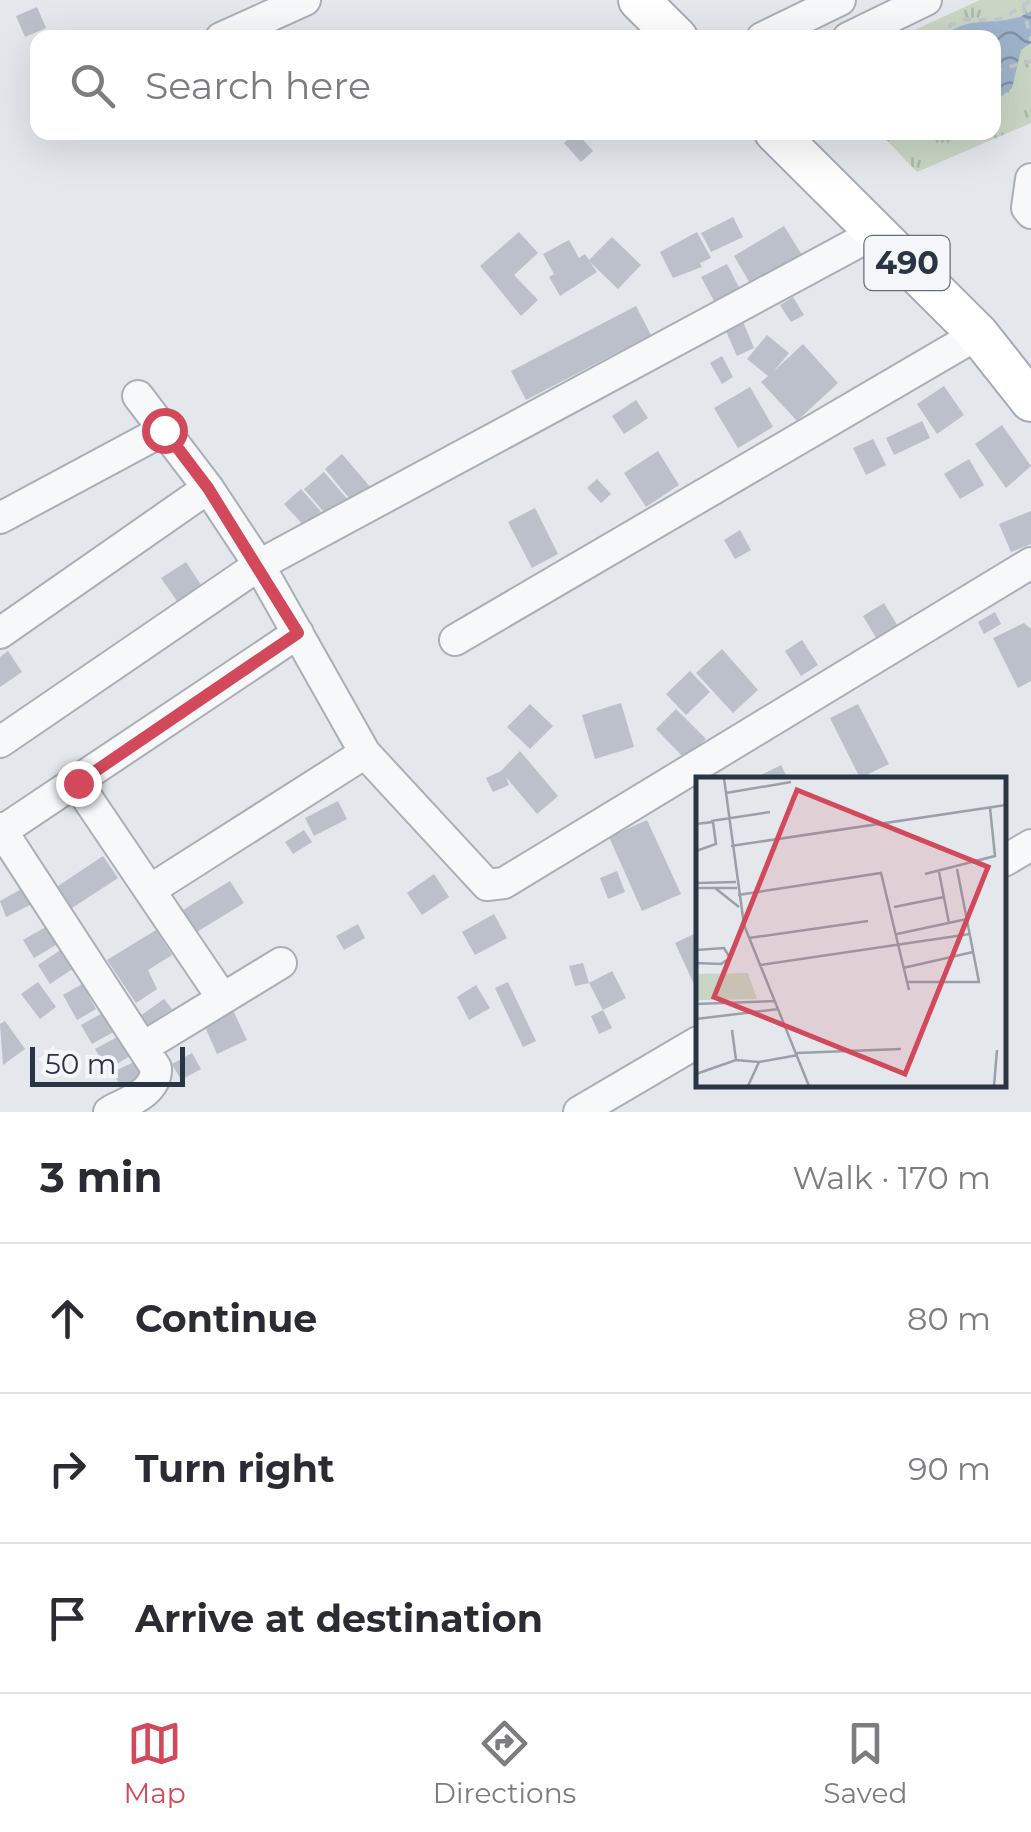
<!DOCTYPE html>
<meta charset="utf-8">
<style>
body{margin:0;font-family:Montserrat,sans-serif;background:#f7f7f7;color:#2b2b33}
.scale{position:absolute;left:30px;bottom:25px;width:155px;box-sizing:border-box;padding-left:10px;border:5px solid #2b3445;border-top:0;font-size:28px;line-height:35px;white-space:nowrap;color:#2b3445;-webkit-text-stroke:8px #f4f6f9;paint-order:stroke}
.stop{position:absolute;width:30px;height:30px;margin:-22px;border:8px solid #d1495b;border-radius:50%;background:#fff}
.stop.end{background:#d1495b;border-color:#fff;box-shadow:0 2px 10px #0008}
.list{margin:0;padding:0;list-style:none}
h2{display:flex;justify-content:space-between;align-items:center;height:130px;margin:0;padding:0 40px;font-size:42px}
h2 small{font-size:32px;font-weight:400;color:#7c7c81}
.list li{display:grid;grid-template-columns:65px 1fr auto;gap:30px;align-items:center;box-sizing:border-box;height:150px;padding:0 40px;border-top:2px solid #e1e1e2}
.list b{display:block;font-size:38px;white-space:nowrap}
.list em{font-size:32px;font-style:normal;color:#7c7c81}
.icon{flex:none;width:55px;height:55px;fill:none;stroke:currentColor;stroke-width:2;stroke-linecap:round;stroke-linejoin:round}
.map{position:relative;flex:none;width:1031px;height:1112px;overflow:hidden}
.search{position:absolute;background:#fff;box-shadow:0 10px 40px #0002;left:30px;right:30px;top:30px;height:110px;display:flex;align-items:center;gap:25px;box-sizing:border-box;padding:0 35px;border-radius:20px;color:#7c7c81;font-size:38px}
.sheet{height:580px;background:#fff}
nav{display:flex;justify-content:space-around;align-items:center;box-sizing:border-box;height:140px;border-top:2px solid #e1e1e2;background:#fff;font-size:28px;color:#7c7c81}
nav a{display:grid;justify-items:center;gap:5px}
nav .on{color:#d1495b}
.map>svg:first-child{display:block}
</style>
<div class="map">
<svg width="1031" height="1112" viewBox="0 0 1031 1112">
<defs>
<pattern id="park-tufts" width="24" height="20" patternUnits="userSpaceOnUse" patternTransform="scale(2.5)"><rect width="24" height="20" fill="#c9d6c5"/><path d="M3 7l-1-3M5 7V3M7 7l1-3M15 17l-1-3M17 17v-4M19 17l1-3" fill="none" stroke="#adb8ab"/></pattern>
<pattern id="water-waves" width="16" height="10" patternUnits="userSpaceOnUse" patternTransform="scale(2.5)"><rect width="16" height="10" fill="#9fb4cc"/><path d="M0 5q4-4 8 0t8 0" fill="none" stroke="#8293a7"/></pattern>
</defs>
<rect width="100%" height="100%" fill="#e4e7ec"/>
<path fill="url(#park-tufts)" d="M980 0H1031V123L917 172 880 133 994 132V38L899 37Z"/>
<path fill="url(#water-waves)" d="M1031 11V43L1021 50 1012 88 994 102V38L944 37C967 12 1003 30 1031 11Z"/>
<path fill="#bbc0ca" d="M37 7 46 28 25 37 16 16Z
M576 132 593 151 581 162 564 143Z
M733 217 743 237 711 252 701 233Z
M784 226 802 255 751 285 734 256Z
M519 232 538 253 514 275 538 300 521 316 480 266Z
M697 232 711 258 700 263 702 267 673 278 660 252Z
M612 237 641 265 618 289 590 262 597 272 560 296 549 277 554 274 543 254 569 240 579 258 585 254 589 260Z
M727 264 744 297 719 310 701 277Z
M793 297 804 315 791 322 780 305Z
M636 306 651 335 526 400 511 371Z
M743 322 754 348 737 356 725 329Z
M767 335 789 353 774 371 803 344 838 383 797 421 761 382 768 376 747 359Z
M722 356 733 377 722 384 710 363Z
M944 386 964 415 937 434 917 404Z
M750 387 773 427 738 448 714 408Z
M636 400 648 418 624 434 612 416Z
M922 421 930 438 894 455 886 438Z
M1002 425 1031 466 1006 488 975 444Z
M873 439 886 465 866 475 853 448Z
M658 451 679 485 646 507 624 473Z
M342 454 372 489 354 504 325 469Z
M969 459 984 485 960 499 944 474Z
M324 472 349 501 329 518 304 489Z
M597 479 611 494 601 503 587 488Z
M301 489 324 515 307 529 284 504Z
M535 508 558 554 532 568 508 522Z
M1031 511V544L1011 552 999 524Z
M740 530 751 550 735 559 724 540Z
M186 562 203 588 179 604 161 578Z
M884 603 902 633 881 646 863 616Z
M995 612 1001 624 984 634 978 622Z
M1024 623 1031 629V681L1018 688 993 638Z
M802 640 818 665 801 676 785 651Z
M722 649 758 690 733 713 696 673Z
M8 651 22 672 0 687V657Z
M690 671 710 692 686 715 666 694Z
M621 703 634 747 595 759 582 715Z
M530 704 553 726 530 749 507 727Z
M858 704 889 764 860 778 830 718Z
M676 709 706 739 685 759 656 729Z
M520 751 558 796 537 814 506 777 509 785 493 792 486 778 501 771Z
M781 765 788 779H753Z
M338 801 347 819 314 836 305 818Z
M647 820 681 894 642 911 609 837Z
M304 830 312 842 293 854 285 842Z
M103 856 118 878 69 910 55 888Z
M617 871 625 892 608 899 600 878Z
M434 874 449 897 422 915 407 893Z
M230 881 244 903 192 935 178 913Z
M23 888 32 904 6 917 0 901Z
M494 914 507 938 475 955 462 932Z
M51 924 61 942 34 958 23 940Z
M358 924 365 938 344 950 336 936Z
M156 930 172 955 148 970 157 989 136 1003 107 960Z
M698 932V993L675 943Z
M62 949 74 968 50 984 38 965Z
M583 963 589 983 612 971 626 998 603 1010 589 983 575 986 569 966Z
M38 982 56 1007 40 1019 21 994Z
M508 982 536 1041 523 1047 495 988Z
M82 984 96 1009 77 1020 63 995Z
M476 985 490 1008 469 1020 457 997Z
M164 999 172 1009 147 1027 140 1016Z
M231 1006 247 1040 217 1054 202 1020Z
M603 1010 612 1028 599 1034 591 1016Z
M106 1011 117 1030 92 1044 81 1025Z
M5 1021 25 1049 3 1065 0 1024Z
M119 1036 130 1056 107 1070 95 1049Z
M192 1053 201 1069 181 1080 172 1064Z
M142 1058 152 1078 123 1092 113 1072Z"/>
<g fill="none" stroke-linecap="round" stroke-linejoin="round">
<g stroke="#a9aeb7" stroke-width="34">
<path id="minor" d="M221 38 305 0
M762 38 840 0
M848 38 926 0
M1031 179 1027 208 1031 213
M138 396 208 488 259 565 365 753 487 885 504 883 1031 563
M0 518 164 430
M0 633 208 488
M455 640 978 334
M0 742 259 565 877 232
M77 783 221 996
M0 828 156 1068C157 1093 127 1102 109 1112
M2 831 298 633
M1004 861 1031 845
M150 890 365 753
M145 1046 281 963
M579 1112 698 1042"/>
</g>
<g stroke="#a3abb8" stroke-width="44">
<path id="major" d="M639 0 677 38
M775 132 978 334 1031 401"/>
</g>
<path stroke="#c2c5cb" stroke-width="4" stroke-dasharray="8 8" stroke-linecap="butt" d="M1023 5 1031 41
M937 38C967 4 978 29 1004 17 1012 13 1022 6 1031 0
M994 71 1031 61"/>
<use href="#minor" stroke="#f7f8fa" stroke-width="30"/>
<use href="#major" stroke="#fff" stroke-width="40"/>
</g>
<g fill="none" stroke-linecap="round" stroke-linejoin="round">
<path stroke="#d1495b" stroke-width="12" d="M78 783 298 633 208 488 164 430"/>
</g>
<g text-anchor="middle" stroke-width="8" stroke-linejoin="round" paint-order="stroke">
<rect fill="#f4f6f9" stroke="#676e7b" stroke-width="2.5" x="864.5" y="236" width="85" height="54" rx="8"/>
<g font-size="32" font-weight="bold" fill="#2b3445">
<text x="907" y="274">490</text>
</g>
</g>
<g transform="translate(696 777)">
<rect width="310" height="310" fill="#e4e7ec"/>
<path d="M52 196 61 222 0 223V197Z" fill="#c9d6c5"/>
<path fill="none" stroke="#9a9fa9" stroke-width="2.5" d="M28 1 48 148 113 309M30 16 95 5M15 44 74 35M0 47 17 45 20 67 0 74M35 69 310 28M243 95 253 146M229 97 299 79 294 31M0 106 40 105M0 111H41M19 111 43 130M42 118 185 96 213 213M198 130 248 120M201 157 271 142M53 161 172 144M0 173 28 171 34 181 25 187 0 186M64 188 274 157M207 191 277 175M211 205H283L261 92M0 227 79 224M0 242 83 232M36 253 40 283M101 276 205 272M0 297 40 283 63 285M52 309 63 285 102 278M298 309 301 273"/>
<path fill="#d1495b" fill-opacity="0.15" stroke="#d1495b" stroke-width="5" d="M101 13 292 90 209 297 18 220Z"/>
<rect width="310" height="310" fill="none" stroke="#2b3445" stroke-width="5"/>
</g>
</svg>
<div class="scale">50 m</div>
<div class="stop" style="left:164px;top:430px"></div>
<div class="stop end" style="left:78px;top:783px"></div>
<div class="search"><svg class="icon" aria-label="search" viewBox="0 0 24 24"><circle cx="10" cy="10" r="6"/><path d="M15 15l6 6"/></svg>Search here</div>
</div>
<section class="sheet">
<h2>3 min<small>Walk · 170 m</small></h2>
<ul class="list">
<li><svg class="icon" aria-label="ahead" viewBox="0 0 24 24"><path d="M12 20V5M6 11l6-6 6 6"/></svg><div><b>Continue</b></div><em>80 m</em></li>
<li><svg class="icon" aria-label="right" viewBox="0 0 24 24"><path d="M7 20v-9h11M14 6l5 5-5 5"/></svg><div><b>Turn right</b></div><em>90 m</em></li>
<li><svg class="icon" aria-label="arrive" viewBox="0 0 24 24"><path d="M6 21V4h12l-3 4 3 4H6"/></svg><div><b>Arrive at destination</b></div></li>
</ul>
</section>
<nav>
<a class="on"><svg class="icon" aria-label="map" viewBox="0 0 24 24"><path d="M3 6l6-2 6 2 6-2v14l-6 2-6-2-6 2zM9 4v14M15 6v14"/></svg>Map</a>
<a><svg class="icon" aria-label="directions" viewBox="0 0 24 24"><path d="M12 3l9 9-9 9-9-9zM9 14v-3h6M13 9l2 2-2 2"/></svg>Directions</a>
<a><svg class="icon" aria-label="saved" viewBox="0 0 24 24"><path d="M7 4h10v16l-5-4-5 4z"/></svg>Saved</a>
</nav>
